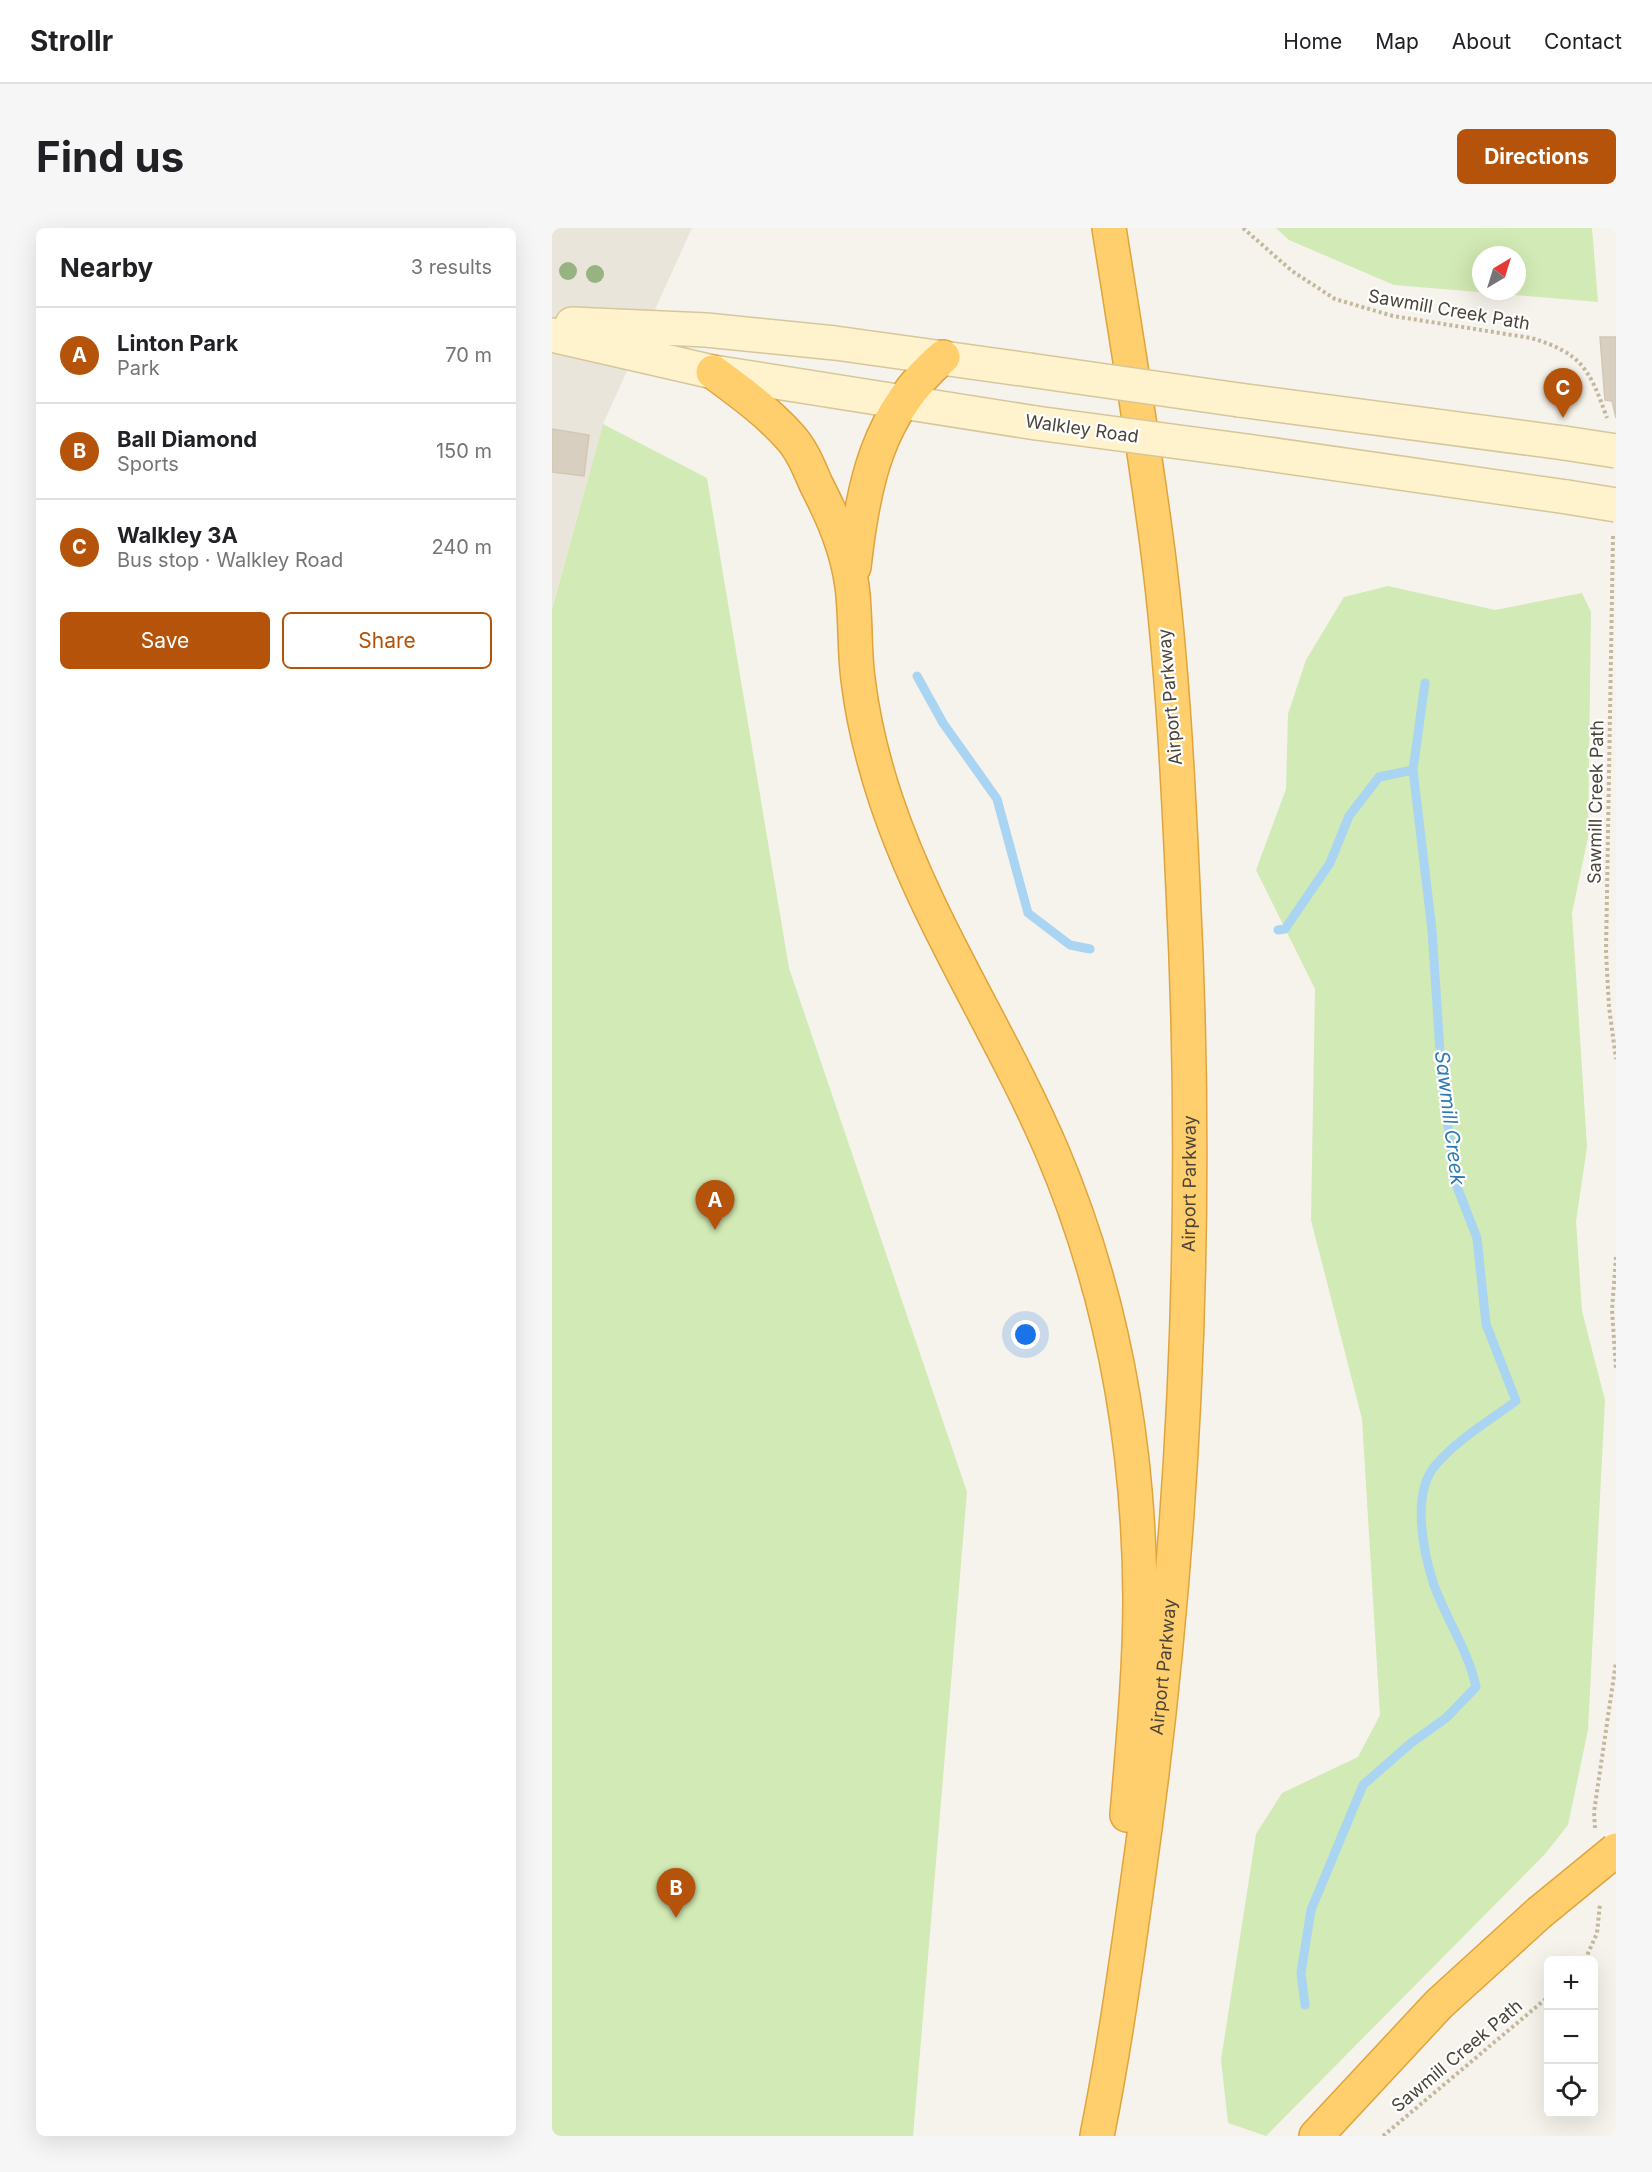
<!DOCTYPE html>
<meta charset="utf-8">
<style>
body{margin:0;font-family:Inter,sans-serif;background:#f6f6f6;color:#202124}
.controls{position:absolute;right:18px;bottom:18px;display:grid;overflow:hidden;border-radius:9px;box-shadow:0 6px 24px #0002}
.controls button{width:54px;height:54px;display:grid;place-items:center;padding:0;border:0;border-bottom:2px solid #e0e0e0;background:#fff;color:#202124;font:30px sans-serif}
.compass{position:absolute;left:920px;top:18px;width:54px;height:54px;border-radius:50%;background:#fff;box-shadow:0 6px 24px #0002;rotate:38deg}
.you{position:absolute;left:474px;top:1107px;width:21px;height:21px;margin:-15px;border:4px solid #fff;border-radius:50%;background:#1a73e8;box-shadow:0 0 0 9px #1a73e833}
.badge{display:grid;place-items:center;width:39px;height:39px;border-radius:50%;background:#b45309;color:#fff;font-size:20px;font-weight:700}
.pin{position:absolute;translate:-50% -50px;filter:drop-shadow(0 2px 3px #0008)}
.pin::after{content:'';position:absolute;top:32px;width:21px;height:18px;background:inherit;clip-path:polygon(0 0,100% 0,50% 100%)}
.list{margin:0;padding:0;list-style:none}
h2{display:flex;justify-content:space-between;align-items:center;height:78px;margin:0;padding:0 24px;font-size:26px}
h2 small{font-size:20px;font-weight:400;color:#757577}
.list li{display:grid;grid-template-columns:39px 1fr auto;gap:18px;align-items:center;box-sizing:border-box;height:96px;padding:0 24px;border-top:2px solid #e0e0e0}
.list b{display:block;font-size:22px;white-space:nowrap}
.list p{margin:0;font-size:20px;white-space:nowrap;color:#757577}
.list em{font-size:20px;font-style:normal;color:#757577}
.actions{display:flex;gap:12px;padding:18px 24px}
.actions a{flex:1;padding:14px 0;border:2px solid #b45309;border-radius:9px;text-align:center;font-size:21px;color:#b45309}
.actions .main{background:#b45309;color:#fff}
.icon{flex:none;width:33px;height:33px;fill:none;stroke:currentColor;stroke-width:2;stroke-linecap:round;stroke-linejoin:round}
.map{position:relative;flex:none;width:1064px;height:1908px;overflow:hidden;border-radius:9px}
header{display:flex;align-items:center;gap:36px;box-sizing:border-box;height:84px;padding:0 30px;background:#fff;border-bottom:2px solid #e0e0e0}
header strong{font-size:28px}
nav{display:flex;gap:33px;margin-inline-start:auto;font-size:21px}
.intro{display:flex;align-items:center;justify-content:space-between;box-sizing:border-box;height:144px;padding:0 36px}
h1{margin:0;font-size:42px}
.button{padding:15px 27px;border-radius:9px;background:#b45309;color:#fff;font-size:21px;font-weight:700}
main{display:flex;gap:36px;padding:0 36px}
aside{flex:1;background:#fff;border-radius:9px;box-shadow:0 6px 24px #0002}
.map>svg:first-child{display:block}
</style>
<header>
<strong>Strollr</strong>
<nav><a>Home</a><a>Map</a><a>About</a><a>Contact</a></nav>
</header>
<div class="intro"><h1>Find us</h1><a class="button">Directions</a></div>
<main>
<aside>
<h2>Nearby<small>3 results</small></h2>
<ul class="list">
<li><span class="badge">A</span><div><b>Linton Park</b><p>Park</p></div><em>70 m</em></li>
<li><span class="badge">B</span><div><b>Ball Diamond</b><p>Sports</p></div><em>150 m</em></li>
<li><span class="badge">C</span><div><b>Walkley 3A</b><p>Bus stop · Walkley Road</p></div><em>240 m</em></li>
</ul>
<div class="actions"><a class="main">Save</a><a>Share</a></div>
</aside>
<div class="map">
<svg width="1064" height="1908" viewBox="0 0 1064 1908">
<rect width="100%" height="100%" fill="#f6f3ec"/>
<path fill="#eae5da" d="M0 0H140L51 196 0 380Z"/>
<path fill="#d2eab5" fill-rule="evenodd" d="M724 0H1040L1046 74 842 57 737 12ZM929 27H965V63H929Z
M51 196 155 250 237 740 415 1264 361 1908H0V381Z
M836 358 943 382 1030 365 1039 384 1036 609 1020 685 1035 919 1024 993 1030 1083 1053 1172 1036 1502 1016 1597 993 1626 714 1908 676 1895 669 1832 704 1606 730 1565 806 1529 828 1487 810 1191 759 992 763 761 704 642 734 561 736 486 754 432 792 369Z"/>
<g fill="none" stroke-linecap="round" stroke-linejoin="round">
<path stroke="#a9d4f2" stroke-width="9" d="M365 448 391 495 445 571 476 685 518 717 538 721
M726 702 733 701 778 635 797 588 827 549 861 542
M753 1777 749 1745 759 1682 811 1557 859 1515 894 1490 924 1459C916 1421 893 1390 881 1354 871 1322 860 1267 882 1239 904 1212 937 1193 964 1173L934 1096 925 1010 904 956 890 854 880 702 861 542 873 455"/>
</g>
<path fill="#d8cfc1" stroke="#d3c7b4" stroke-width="1.5" d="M1048 109H1064V190L1060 173 1053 172Z
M0 201 37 207 32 248 0 244Z"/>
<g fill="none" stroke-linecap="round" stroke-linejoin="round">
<g stroke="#d6c79b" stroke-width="36">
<path id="secondary" d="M20 96 154 102 283 115 477 142
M0 107 161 144 484 195
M687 172 1012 215
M695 223 1015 269"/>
</g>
<g stroke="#e0a43c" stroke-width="36">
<g id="highway">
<path d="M161 144C188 164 216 184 238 209 250 222 257 240 264 256 281 289 295 321 300 358 304 389 302 421 306 451 311 493 321 533 334 572 375 695 449 804 500 923 560 1064 587 1217 588 1370 588 1442 581 1515 575 1587"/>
<path d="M302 339C311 257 325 185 391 129"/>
<path id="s1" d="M545 1908C562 1823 574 1737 586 1651 633 1322 648 992 631 661 626 549 620 435 606 324 592 216 574 108 557 0"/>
<path d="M764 1908 887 1776 987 1685"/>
</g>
</g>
<path stroke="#c4b79f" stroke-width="4" stroke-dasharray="3 3" stroke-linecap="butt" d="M691 0 740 43 783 71 841 88 979 110C1030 125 1038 142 1055 190
M1061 308 1054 724 1057 779 1064 831
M1064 1029 1060 1082 1064 1141
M1043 1600 1042 1584 1064 1434
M1033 1732 1045 1705 1048 1676
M831 1908 996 1769"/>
<use href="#secondary" stroke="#fff3cd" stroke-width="33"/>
<use href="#highway" stroke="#ffcf6e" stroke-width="33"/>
<g stroke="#d6c79b" stroke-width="36" stroke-linecap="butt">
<path id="secondary-bridge" d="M477 142 687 172
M484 195 695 223
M1012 215 1064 223
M1015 269 1064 277"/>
</g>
<g stroke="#e0a43c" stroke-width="36" stroke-linecap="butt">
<path id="highway-bridge" d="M987 1685 1064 1622"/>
</g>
<use href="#secondary-bridge" stroke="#fff3cd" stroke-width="33"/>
<use href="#highway-bridge" stroke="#ffcf6e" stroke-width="33"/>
</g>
<g fill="#97b381">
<circle cx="16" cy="43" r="9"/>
<circle cx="43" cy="46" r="9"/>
</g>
<g text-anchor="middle" stroke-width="4.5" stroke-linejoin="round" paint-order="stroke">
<g font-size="18" fill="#4b4439" stroke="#fff">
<text transform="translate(897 82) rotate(10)" y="6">Sawmill Creek Path</text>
<text transform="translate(530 201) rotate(8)" y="6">Walkley Road</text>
<text transform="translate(618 469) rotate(-95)" y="6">Airport Parkway</text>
<text transform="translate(1044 574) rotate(-89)" y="6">Sawmill Creek Path</text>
<text dy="6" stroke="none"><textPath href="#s1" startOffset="958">Airport Parkway</textPath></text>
<text dy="6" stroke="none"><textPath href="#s1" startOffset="474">Airport Parkway</textPath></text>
<text transform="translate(905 1828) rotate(-40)" y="6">Sawmill Creek Path</text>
</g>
<g font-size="20" font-style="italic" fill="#2e7ab2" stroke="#fff">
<text transform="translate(898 890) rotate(83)" y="7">Sawmill Creek</text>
</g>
</g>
</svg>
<div class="controls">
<button>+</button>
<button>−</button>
<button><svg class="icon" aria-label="locate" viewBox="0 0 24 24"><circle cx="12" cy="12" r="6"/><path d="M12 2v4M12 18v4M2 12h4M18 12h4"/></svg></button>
</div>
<svg class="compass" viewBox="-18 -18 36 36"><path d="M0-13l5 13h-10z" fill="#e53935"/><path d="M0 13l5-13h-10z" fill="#757577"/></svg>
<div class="you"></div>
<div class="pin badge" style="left:163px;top:1002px">A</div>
<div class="pin badge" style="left:124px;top:1690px">B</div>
<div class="pin badge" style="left:1011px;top:190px">C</div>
</div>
</main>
